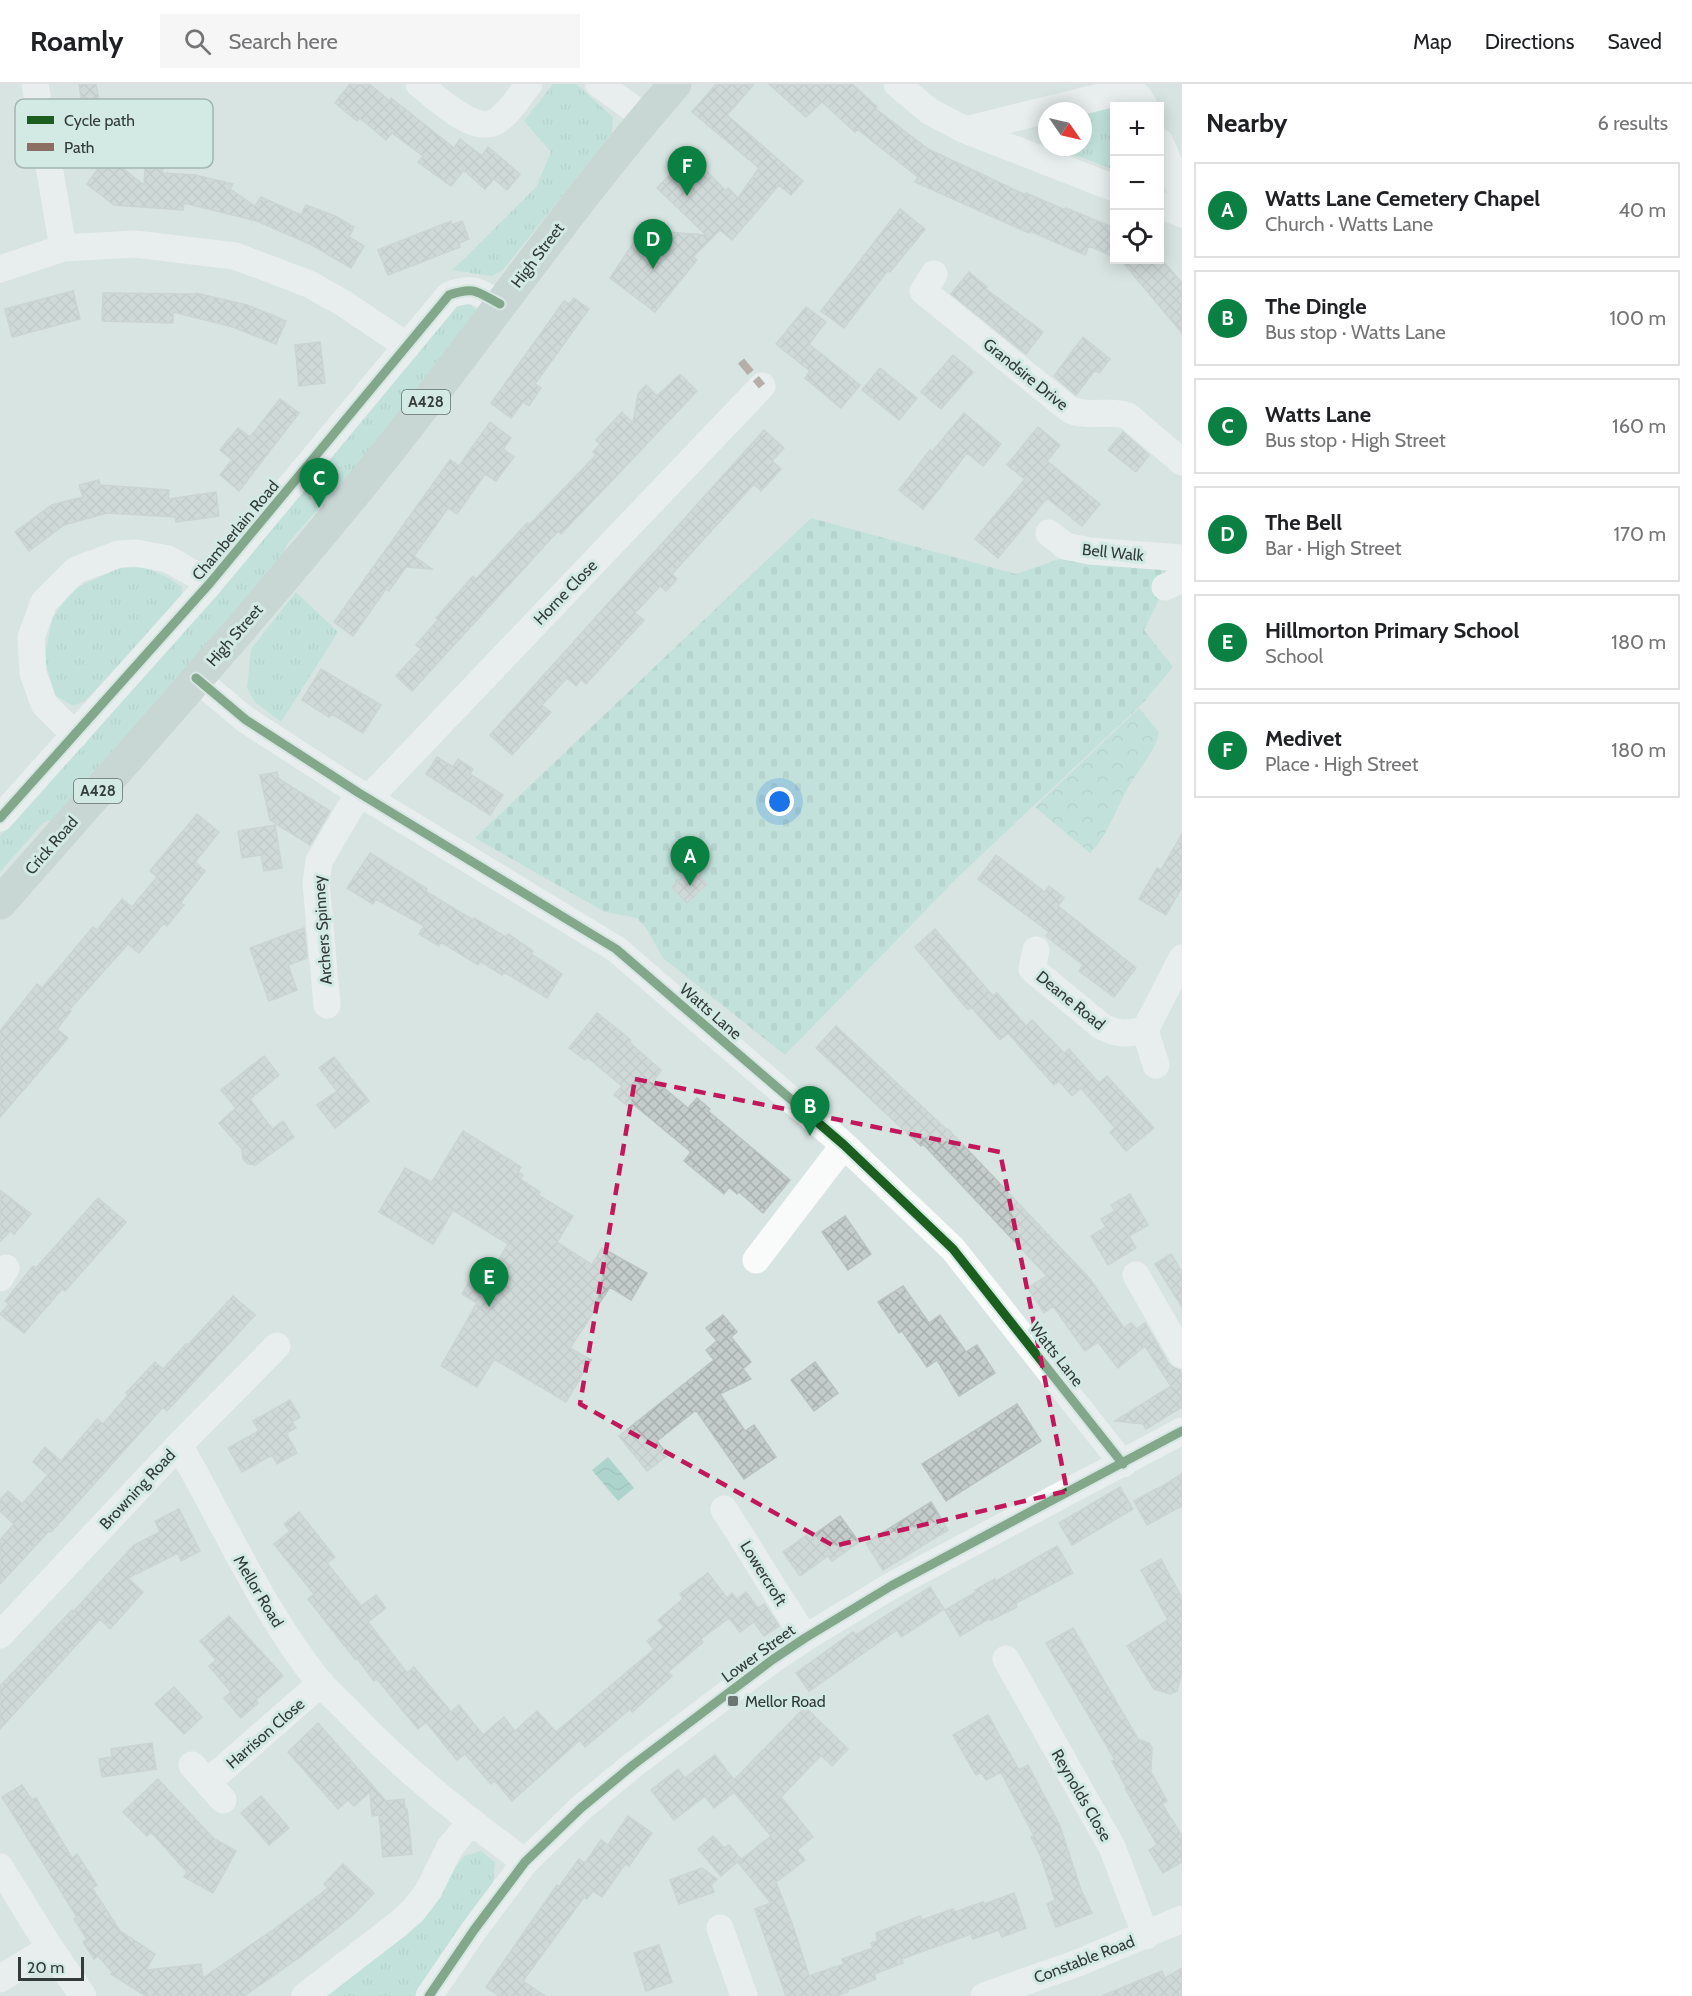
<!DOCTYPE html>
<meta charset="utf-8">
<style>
body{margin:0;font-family:Cabin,sans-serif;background:#f6f6f6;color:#202124}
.controls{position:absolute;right:18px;top:18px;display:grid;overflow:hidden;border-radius:0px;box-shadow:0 3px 15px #0003}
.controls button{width:54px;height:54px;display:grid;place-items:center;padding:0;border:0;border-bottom:2px solid #e0e0e0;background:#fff;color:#202124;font:30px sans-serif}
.compass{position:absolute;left:1038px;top:18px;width:54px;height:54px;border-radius:50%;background:#fff;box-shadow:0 3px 15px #0003;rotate:124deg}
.scale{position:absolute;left:18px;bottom:15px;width:66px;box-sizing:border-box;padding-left:6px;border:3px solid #323b38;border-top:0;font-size:16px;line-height:21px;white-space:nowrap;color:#323b38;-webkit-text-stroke:4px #d3e9e3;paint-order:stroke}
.you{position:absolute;left:780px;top:718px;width:21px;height:21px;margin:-15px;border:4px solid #fff;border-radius:50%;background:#1a73e8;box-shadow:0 0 0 9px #1a73e833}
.badge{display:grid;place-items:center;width:39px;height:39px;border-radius:50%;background:#0b8043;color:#fff;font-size:20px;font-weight:700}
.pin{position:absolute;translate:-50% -50px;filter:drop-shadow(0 2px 3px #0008)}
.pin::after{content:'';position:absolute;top:32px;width:21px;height:18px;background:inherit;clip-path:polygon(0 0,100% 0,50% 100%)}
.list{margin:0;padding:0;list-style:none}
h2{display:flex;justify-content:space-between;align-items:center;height:78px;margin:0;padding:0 24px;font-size:26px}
h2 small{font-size:20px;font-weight:400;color:#757577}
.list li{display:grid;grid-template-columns:39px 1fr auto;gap:18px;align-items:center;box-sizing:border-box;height:96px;margin:0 12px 12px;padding:0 12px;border:2px solid #e0e0e0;border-radius:0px}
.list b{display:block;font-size:22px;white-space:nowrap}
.list p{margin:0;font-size:20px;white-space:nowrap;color:#757577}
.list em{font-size:20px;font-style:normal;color:#757577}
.icon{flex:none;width:33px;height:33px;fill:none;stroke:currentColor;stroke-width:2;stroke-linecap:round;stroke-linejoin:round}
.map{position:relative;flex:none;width:1182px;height:1912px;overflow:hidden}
header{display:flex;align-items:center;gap:36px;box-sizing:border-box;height:84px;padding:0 30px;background:#fff;border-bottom:2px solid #e0e0e0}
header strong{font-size:28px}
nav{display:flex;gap:33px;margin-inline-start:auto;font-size:21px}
.search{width:420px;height:54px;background:#f6f6f6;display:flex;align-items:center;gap:15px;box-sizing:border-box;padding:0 21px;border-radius:0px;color:#757577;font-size:22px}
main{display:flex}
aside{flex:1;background:#fff}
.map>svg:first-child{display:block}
</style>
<header>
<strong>Roamly</strong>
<div class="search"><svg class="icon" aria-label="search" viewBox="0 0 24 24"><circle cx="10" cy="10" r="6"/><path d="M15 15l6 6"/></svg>Search here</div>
<nav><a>Map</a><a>Directions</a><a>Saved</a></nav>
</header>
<main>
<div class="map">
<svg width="1182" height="1912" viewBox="0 0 1182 1912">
<defs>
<pattern id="grass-tufts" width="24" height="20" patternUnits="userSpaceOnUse" patternTransform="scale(1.5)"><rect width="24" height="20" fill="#a6ded3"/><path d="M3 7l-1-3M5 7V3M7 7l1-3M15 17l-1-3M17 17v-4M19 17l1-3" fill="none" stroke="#8fbfb6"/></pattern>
<pattern id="forest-crowns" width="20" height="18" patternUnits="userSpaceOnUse" patternTransform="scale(1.5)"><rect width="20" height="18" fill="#a6ded3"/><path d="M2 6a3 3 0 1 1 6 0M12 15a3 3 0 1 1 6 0" fill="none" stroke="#8fbfb6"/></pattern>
<pattern id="cemetery-stones" width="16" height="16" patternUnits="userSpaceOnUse" patternTransform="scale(1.5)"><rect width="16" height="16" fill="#a6ded3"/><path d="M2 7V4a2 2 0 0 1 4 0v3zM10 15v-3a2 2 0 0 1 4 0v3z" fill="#8fbfb6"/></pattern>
<pattern id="water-waves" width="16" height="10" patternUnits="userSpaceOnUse" patternTransform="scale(1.5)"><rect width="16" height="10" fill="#75c0b2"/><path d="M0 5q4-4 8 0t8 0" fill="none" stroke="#619d92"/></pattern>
<pattern id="building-cross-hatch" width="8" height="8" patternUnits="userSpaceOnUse" patternTransform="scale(1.5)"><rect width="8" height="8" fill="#c3ccca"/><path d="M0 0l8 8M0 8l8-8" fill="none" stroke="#a8b0ae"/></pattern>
</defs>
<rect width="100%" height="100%" fill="#d8e4e1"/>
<path fill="url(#grass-tufts)" d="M553 0H576L613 33 612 49 503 186 492 192 451 186 463 176 536 103 551 68 524 37Z
M1115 20H1127L1130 22H1114V86L1055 63H1083V28Z
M455 217 468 218 475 225 476 232 355 393 335 406 287 460 280 481 57 734 43 739 0 788V752L276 441Z
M144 483 169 494 182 503 181 515 85 617 73 622 55 611 44 574 52 535 73 505 120 484Z
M296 508 338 548 281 638 255 618 247 604 251 565Z
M481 1767 495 1778 492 1807 418 1912H325L421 1830 464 1772Z"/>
<path fill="url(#forest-crowns)" d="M1139 624 1159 648C1155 668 1140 683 1130 700 1116 723 1109 751 1090 769L1035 723Z"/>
<path fill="url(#cemetery-stones)" d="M811 434 1016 490 1063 474 1168 481 1165 503 1144 546 1173 583 1142 620 961 790 785 971 663 874 646 844 637 834 605 828 475 754Z"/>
<path fill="url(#water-waves)" d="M608 1373 634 1404 618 1417 592 1386Z"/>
<path fill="url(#building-cross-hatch)" stroke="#b9c2c0" stroke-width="1.5" d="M79 0H96L108 62 84 67 75 24 82 22Z
M350 0H369L390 17 391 14 454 64 460 55 482 72 488 63 520 90 507 106 494 95 485 105 464 86 451 102 418 78 423 72 392 49 386 56 360 34 357 37 335 19Z
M716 0H754L727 31 803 97 791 111 779 101 732 156 720 146 693 173 697 176 655 228 610 194 642 146 706 151 657 104 690 70 726 107 728 104 738 114 759 84 692 28Z
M769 0H852L877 23 876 25 928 65 1026 111V109L1065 126 1066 124 1114 144V173L1089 162 1085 171 1030 147 1029 149 915 98 918 93 857 45 855 48 822 18 806 33Z
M107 72 144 101 145 83 163 85 162 89 195 91 233 100 230 105 255 122 261 113 301 131 306 121 335 132 354 143 349 153 364 162 351 184 312 161 257 137 184 119 183 126 114 121 87 100Z
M900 125 925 145 890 188 888 186 844 244 821 227Z
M451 137 452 141 462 137 469 155 459 159 460 163 388 191 378 166Z
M1121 176H1162L1182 199V249Z
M969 188 987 203 986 205 1043 248 1026 270 951 210Z
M73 207 80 235 12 253 5 225Z
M103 209 195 210 196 209 247 221 286 237 276 260 233 243 173 228V239L102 237Z
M574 214 589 225 535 300 541 304 529 322 523 318 511 334 491 319 564 217 569 220Z
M806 223 826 238 809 260 860 301 841 324 805 294 810 287 776 260Z
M1083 253 1110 275 1099 289 1095 286 1076 311 1054 292Z
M320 258 325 299 299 302 295 261Z
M953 271 973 288 941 325 921 308Z
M880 284 917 314 899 336 862 306Z
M680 290 697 307 561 450 558 447 412 607 396 592 421 565 416 561 438 536 436 534 473 492 476 495 527 439 529 441 596 371 593 368 600 360 596 356 622 328 633 339 638 310 646 301 657 312Z
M280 315 299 329 239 407 220 391 232 376 220 366 238 344 250 353Z
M964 329 1001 360 983 382 967 369 923 425 899 406 930 366 932 368Z
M490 338 511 354 503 365 514 373 496 397 485 390 457 430 448 424 414 472 432 485 406 483 389 507 386 505 353 552 334 538 450 376 459 382Z
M1038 343 1060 361 1047 377 1100 420 1082 442 1047 414 998 474 975 455 1025 395 1007 381Z
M764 346 784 364 772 377 781 385 761 407 754 400 672 490 677 495 666 507 660 502 635 529 644 536 586 600 581 595 576 602 567 594 542 621 551 628 512 671 490 651Z
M1123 348 1149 371 1136 388 1108 366Z
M99 396 100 401 169 406 168 415 216 408 219 432 176 438 175 433 107 429 64 441 29 467 15 448 52 421 83 413 79 401Z
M321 585 381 621 363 649 332 630 329 633 302 616Z
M437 673 453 683 458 675 473 685 470 690 503 711 490 731 426 690Z
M277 688 279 695 330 727 310 761 270 736 260 691Z
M197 730 219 748 195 778 205 787 180 819 184 821 167 842 164 839 139 869 128 860 69 926 71 927 57 945 68 954 0 1033V947L37 900 42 904 93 843 97 846 122 815 132 823 157 793 150 787Z
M275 741 282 784 264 787 261 771 242 774 238 747Z
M1182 750V803L1166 831 1139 815 1157 784 1161 786Z
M370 769 427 805 425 807 473 836 474 834 506 853 508 850 533 867 531 870 562 890 547 914 504 888 502 891 480 877 478 881 441 858 439 862 419 850 424 842 376 815 373 820 347 804Z
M996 771 1045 808 1049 802 1064 814 1058 822 1136 884 1114 913 1079 887 1083 881 1046 852 1049 848 978 795Z
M692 784 707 800 687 819 672 803Z
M304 844 307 874 288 881 297 906 269 917 250 864Z
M935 845 993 912 997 909 1026 942 1032 936 1064 969 1069 965 1099 999 1107 992 1154 1044 1126 1067 1110 1048 1115 1044 1081 1004 1072 1012 1059 997 1054 1001 1008 949 1000 956 971 923 968 926 915 863Z
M597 929 631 956 629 958 661 986 654 996 688 1024 697 1014 710 1025 708 1027 790 1096 763 1129 739 1108 737 1110 729 1103 724 1110 684 1077 691 1068 633 1020 630 1024 614 1011 622 1002 587 973 585 976 569 964Z
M836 942 947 1046 948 1045 1090 1195 1124 1244 1131 1239 1137 1245 1145 1239 1168 1279 1174 1284 1180 1286 1182 1291V1323L1146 1345 1143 1340 1115 1337 1171 1302 1145 1262 1118 1284 1098 1258 1085 1267 1053 1222 1044 1229 1028 1204 1047 1192 923 1060 921 1062 816 964Z
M264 972 279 991 250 1015 272 1045 283 1037 294 1053 255 1081 248 1080 243 1075 242 1065 219 1039 236 1024 221 1006Z
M334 973 369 1017 335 1044 317 1021 337 1007 319 984Z
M463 1047 521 1083 518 1088 523 1091 520 1095 540 1108 538 1111 573 1132 557 1158 592 1181 602 1164 647 1189 631 1216 610 1203 570 1264 591 1276 566 1318 494 1275 477 1303 441 1282 477 1219 462 1210 473 1191 486 1198 508 1160 453 1126 433 1160 379 1128 405 1084 432 1098Z
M0 1106 31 1130 14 1150 10 1147 0 1158Z
M1130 1110 1148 1141 1129 1152 1136 1164 1108 1181 1091 1152 1106 1143 1101 1135 1115 1127 1111 1121Z
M98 1114 126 1138 65 1207 62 1205 24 1249 0 1230 9 1220 5 1217 33 1182 36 1184Z
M845 1132 871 1170 848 1186 822 1148Z
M1171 1170 1182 1188V1223L1155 1180Z
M903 1202 929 1239 940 1231 966 1268 977 1261 995 1289 959 1312 937 1276 927 1283 902 1247 899 1249 878 1218Z
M233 1212 255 1231 167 1327 163 1323 51 1448 49 1447 0 1500V1456L14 1440 0 1427V1416L8 1407 22 1420 48 1391 33 1378 45 1363 61 1377 97 1335 103 1340 128 1311 126 1309 155 1278 163 1285 186 1260 188 1261Z
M723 1231 737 1248 731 1253 751 1278 743 1285 751 1295 720 1310 745 1347 754 1341 776 1373 744 1395 696 1326 657 1357 668 1371 647 1387 619 1352 714 1276 706 1266 717 1257 706 1244Z
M815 1278 838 1309 814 1327 791 1296Z
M290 1316 300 1333 292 1338 296 1344 286 1349 297 1369 277 1380 272 1371 242 1388 228 1364 259 1347 253 1337Z
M1017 1320 1041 1357 946 1417 922 1380Z
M1182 1390V1422L1147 1441 1134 1417 1156 1405V1406Z
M1120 1403 1133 1425 1072 1461 1059 1439Z
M931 1418 948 1446 883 1486 866 1459Z
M179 1425 200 1467 181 1477 178 1469 128 1494 143 1508 110 1545 100 1535 0 1645V1602L72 1526 73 1528 134 1461 160 1448 155 1437Z
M299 1428 335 1473 327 1479 361 1522 376 1511 386 1524 368 1538 407 1589 414 1583 451 1628 459 1621 483 1651 504 1633 515 1647 537 1627 556 1648 654 1565 647 1557 664 1543 658 1536 683 1515 680 1510 708 1489 727 1514 732 1509 737 1515 746 1508 758 1524 764 1520 779 1542 764 1552 754 1538 740 1548 729 1534 701 1555 703 1558 668 1588 672 1592 632 1628 630 1625 585 1663 580 1656 512 1717 495 1697 491 1700 465 1670 457 1676 426 1638 418 1645 377 1595 374 1597 357 1574 355 1575 308 1515 314 1510 274 1460 290 1447 284 1440Z
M840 1432 859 1458 832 1477 828 1472 800 1492 783 1468 807 1451 809 1454Z
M1057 1462 1073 1489 1016 1519 1017 1523 991 1536 990 1534 960 1552 945 1526 976 1508 975 1506 995 1495 996 1497Z
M1161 1475 1182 1514V1588L1177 1607 1170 1610 1154 1605 1127 1562 1168 1536 1141 1486Z
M930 1503 944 1525 901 1553 897 1546 809 1607 796 1589 853 1548 856 1551Z
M229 1532 283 1592 256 1616 258 1619 241 1634 224 1614 231 1608 209 1582 216 1576 200 1557Z
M1073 1544 1138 1655 1149 1659 1152 1664 1151 1685 1150 1686 1167 1717 1162 1720 1182 1752V1778L1163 1789 1149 1766 1157 1761 1125 1704 1126 1703 1112 1677 1115 1676 1046 1559Z
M174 1603 202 1633 184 1650 155 1620Z
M805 1623 848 1665 832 1682 821 1671 781 1713 813 1753 797 1766 805 1776 776 1798 794 1845 809 1892 844 1880 842 1875 873 1864 871 1859 878 1857 876 1849 920 1832 922 1836 953 1825 955 1828 983 1818 984 1820 1014 1809 1026 1844 1002 1853 999 1846 973 1855 971 1850 926 1866 902 1875 903 1879 874 1890 876 1895 848 1906V1908L836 1912H786L755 1825 771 1819 738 1778 771 1752 734 1708 714 1724 705 1712 674 1736 651 1706 678 1685 685 1694 715 1671 734 1696Z
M988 1631 1019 1686 1028 1681 1060 1742 1081 1806 1092 1829 1056 1843 1047 1820 1055 1816 1041 1773 1031 1753 1034 1752 1001 1688 986 1696 981 1688 976 1691 953 1651Z
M318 1639 386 1717 404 1715 405 1725H407L412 1770 383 1773 379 1731 372 1732 370 1708 354 1722 348 1716 338 1725 288 1668Z
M152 1659 156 1685 102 1693 99 1675 112 1673 111 1665Z
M158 1695 213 1754 236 1767 213 1809 184 1793 187 1788 151 1748 147 1752 123 1728Z
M22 1701 32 1716 36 1714 72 1774 77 1770 97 1801 92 1804 120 1847 155 1870 146 1886 201 1880 203 1894 277 1843 328 1804 324 1800 343 1780 374 1809 353 1831 300 1873 244 1912H146L111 1890 113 1889 98 1872 94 1875 83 1858 87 1855 74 1835 77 1833 2 1713Z
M261 1712 289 1744 269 1761 241 1729Z
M628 1732 652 1749 629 1782 625 1780 602 1813 593 1807 587 1815 584 1813 523 1897 545 1912H499L486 1903 557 1801 559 1803 579 1775 585 1779 601 1756 608 1761Z
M713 1752 724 1764 729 1761 741 1775 721 1792 698 1765Z
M702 1784 717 1795 711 1801 714 1808 679 1820 670 1796Z
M659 1861 672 1898 646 1907 634 1869Z
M1182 1884V1912H1102L1162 1887 1165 1894Z"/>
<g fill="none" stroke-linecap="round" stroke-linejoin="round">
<path stroke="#f9fbfa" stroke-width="27" d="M35 0 63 164
M419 0C436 13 473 50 495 38 509 30 519 12 529 0
M599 0 646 34
M897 0 929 27 965 46 1114 104
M965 46 1128 6C1137 9 1140 14 1144 22
M1160 58 1182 110
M1160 121 1182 130
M0 185 63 164 135 160 235 172 309 200 343 219 407 262
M934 190 923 207 1070 326C1089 334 1109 325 1128 332L1182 378
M1049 449 1065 462 1089 467 1182 474
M1165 503 1174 499 1182 486
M196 594 246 636 359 709 616 865 844 1061 953 1165 1123 1380
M75 651 44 620 33 589 31 553 44 518 76 486 119 470 136 469 168 475 210 499
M369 714 762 302
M0 734 210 499 449 211C475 202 477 208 500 220
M1036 866 1032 885 1101 942C1117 951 1128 950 1145 946L1182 874
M327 921 316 799 319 777 359 709
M1145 946 1156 981
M756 1176 844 1061
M1136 1191 1182 1271
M0 1194 6 1184
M179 1361C225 1441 262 1526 320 1599 330 1610 342 1620 352 1631 404 1686 464 1733 525 1778
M724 1425 805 1554
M0 1551 179 1361 277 1262
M1006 1575 1112 1763 1146 1852
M192 1681 223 1716
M208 1698 321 1599
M0 1783 50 1864 83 1912
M720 1844 744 1912
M0 1895 50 1864
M305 1912 397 1841 413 1827 429 1806 450 1763 471 1738
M429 1912 474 1846 525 1778 581 1724 633 1681 772 1576 805 1554 891 1502 1182 1347
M984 1912 1078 1879 1182 1835"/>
<path stroke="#b5c7c3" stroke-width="33" d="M0 819C123 679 248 540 366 395 472 265 565 126 675 0"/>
<path stroke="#8d6e63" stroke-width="8" stroke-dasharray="15 8" stroke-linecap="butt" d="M741 277 762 302"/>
<g stroke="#d3e9e3" stroke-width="13">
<path id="cycleway" d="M196 594 246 636 359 709 616 865 844 1061 953 1165 1123 1380
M0 734 210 499 449 211C475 202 477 208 500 220
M429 1912 474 1846 525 1778 581 1724 633 1681 772 1576 805 1554 891 1502 1182 1347"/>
</g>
<use href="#cycleway" stroke="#1b5e20" stroke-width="9"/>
</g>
<path d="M0 0H1182V1912H0ZM635 995 1000 1068 1067 1407 834 1462 580 1320Z" fill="#d8e4e1" fill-opacity=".55" fill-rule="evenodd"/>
<path fill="none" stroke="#c2185b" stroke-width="4.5" stroke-dasharray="12 8" stroke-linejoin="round" d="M635 995 1000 1068 1067 1407 834 1462 580 1320Z"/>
<rect fill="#6c7673" stroke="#d3e9e3" stroke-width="2" x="727" y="1611" width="12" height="12" rx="3"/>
<g text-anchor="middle" stroke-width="6" stroke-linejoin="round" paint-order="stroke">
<g fill="#d3e9e3" stroke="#626f6b" stroke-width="1.5">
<rect x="402" y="306" width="48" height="24" rx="4.5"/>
<rect x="74" y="695" width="48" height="24" rx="4.5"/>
</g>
<g font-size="15" font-weight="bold" fill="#323b38">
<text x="426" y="323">A428</text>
<text x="98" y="712">A428</text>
</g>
<g font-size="16" fill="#323b38" stroke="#d3e9e3">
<text transform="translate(537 171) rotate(-53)" y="6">High Street</text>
<text transform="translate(1026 290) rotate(39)" y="6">Grandsire Drive</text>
<text transform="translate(235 446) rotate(-50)" y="6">Chamberlain Road</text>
<text transform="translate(1113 468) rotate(6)" y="6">Bell Walk</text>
<text transform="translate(565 508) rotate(-46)" y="6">Horne Close</text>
<text transform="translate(234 551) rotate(-49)" y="6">High Street</text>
<text transform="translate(51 761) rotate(-49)" y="6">Crick Road</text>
<text transform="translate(322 846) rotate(-94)" y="6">Archers Spinney</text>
<text transform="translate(1071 916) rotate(39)" y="6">Deane Road</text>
<text transform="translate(711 927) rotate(41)" y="6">Watts Lane</text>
<text transform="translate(1057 1270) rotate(52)" y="6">Watts Lane</text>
<text transform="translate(137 1405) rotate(-47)" y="6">Browning Road</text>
<text transform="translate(764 1489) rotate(58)" y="6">Lowercroft</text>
<text transform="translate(259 1507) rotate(59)" y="6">Mellor Road</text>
<text transform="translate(758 1569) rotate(-36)" y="6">Lower Street</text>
<text transform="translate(265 1649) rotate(-41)" y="6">Harrison Close</text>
<text transform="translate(1082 1711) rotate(60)" y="6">Reynolds Close</text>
<text transform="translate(1084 1875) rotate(-21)" y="6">Constable Road</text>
</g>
<g font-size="16" fill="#323b38" stroke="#d3e9e3" text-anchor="start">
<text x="745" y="1623">Mellor Road</text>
</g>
</g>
<rect x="15" y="15" width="198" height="69" rx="9" fill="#d3e9e3" stroke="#a3b5b0" stroke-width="1.5"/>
<rect x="27" y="32" width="27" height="8" fill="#1b5e20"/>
<rect x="27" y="59" width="27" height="8" fill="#8d6e63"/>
<g font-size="16" fill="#323b38">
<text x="64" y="42">Cycle path</text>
<text x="64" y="69">Path</text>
</g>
</svg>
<div class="controls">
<button>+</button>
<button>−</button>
<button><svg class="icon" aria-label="locate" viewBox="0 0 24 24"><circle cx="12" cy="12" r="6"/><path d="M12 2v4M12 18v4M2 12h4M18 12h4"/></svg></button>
</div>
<svg class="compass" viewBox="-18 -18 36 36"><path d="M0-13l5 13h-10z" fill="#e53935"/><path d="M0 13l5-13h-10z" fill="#757577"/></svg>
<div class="scale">20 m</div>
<div class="you"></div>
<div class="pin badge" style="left:690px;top:802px">A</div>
<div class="pin badge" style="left:810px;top:1052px">B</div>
<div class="pin badge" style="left:319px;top:424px">C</div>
<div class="pin badge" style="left:653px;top:185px">D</div>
<div class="pin badge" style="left:489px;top:1223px">E</div>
<div class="pin badge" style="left:687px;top:112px">F</div>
</div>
<aside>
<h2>Nearby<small>6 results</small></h2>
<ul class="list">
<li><span class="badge">A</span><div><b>Watts Lane Cemetery Chapel</b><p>Church · Watts Lane</p></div><em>40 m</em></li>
<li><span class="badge">B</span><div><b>The Dingle</b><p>Bus stop · Watts Lane</p></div><em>100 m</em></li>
<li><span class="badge">C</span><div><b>Watts Lane</b><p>Bus stop · High Street</p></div><em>160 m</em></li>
<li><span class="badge">D</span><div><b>The Bell</b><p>Bar · High Street</p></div><em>170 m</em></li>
<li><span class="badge">E</span><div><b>Hillmorton Primary School</b><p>School</p></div><em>180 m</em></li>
<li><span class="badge">F</span><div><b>Medivet</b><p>Place · High Street</p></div><em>180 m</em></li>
</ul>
</aside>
</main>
